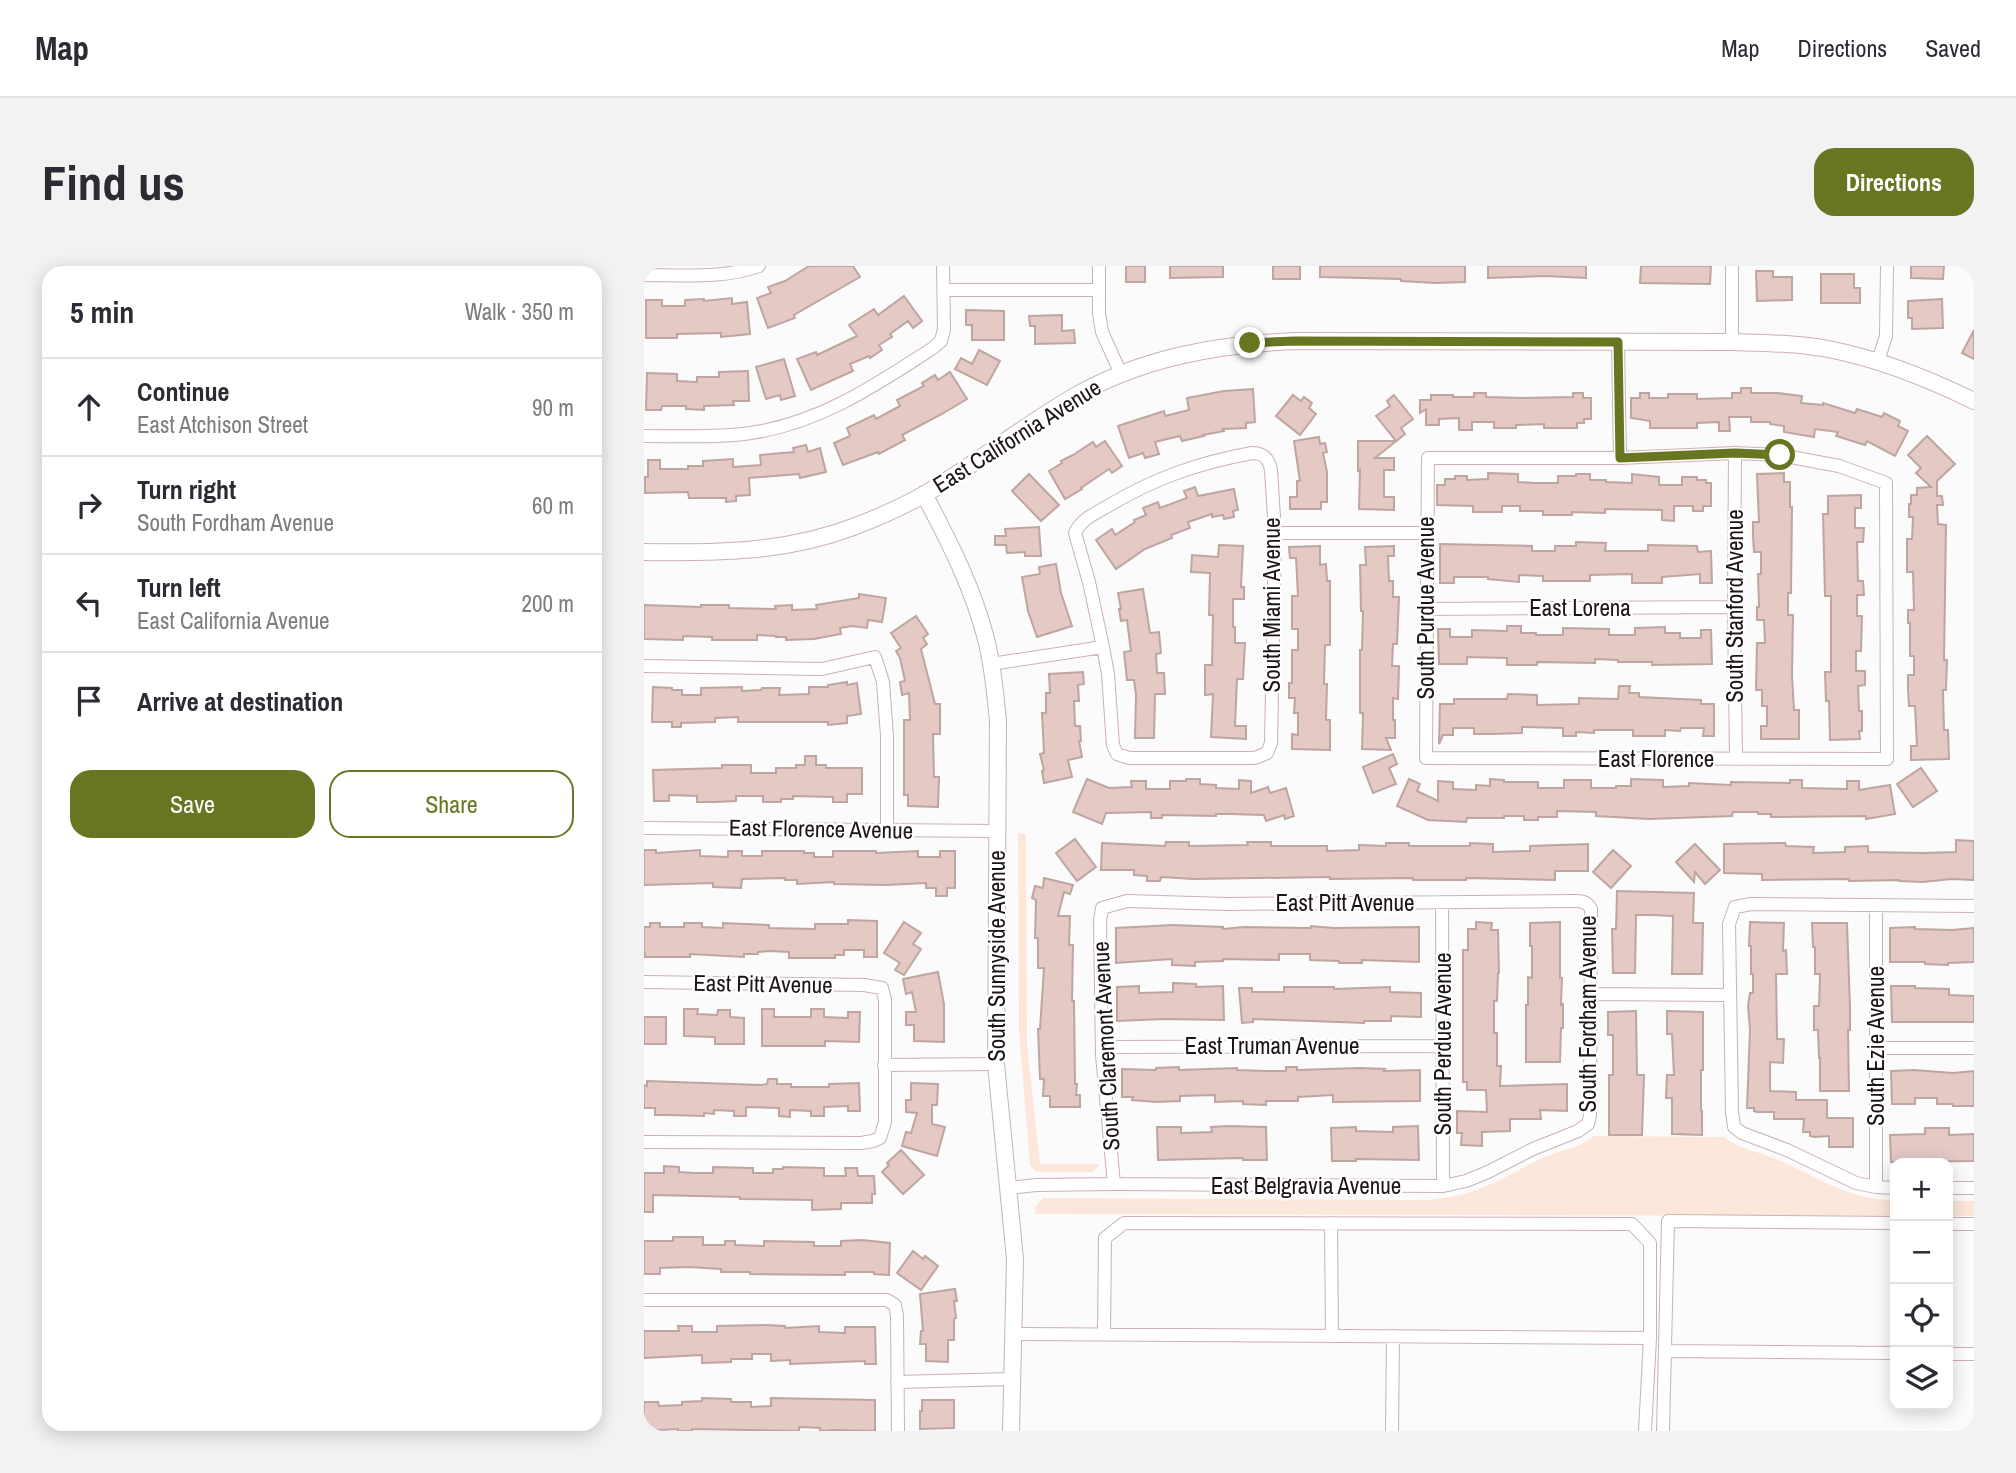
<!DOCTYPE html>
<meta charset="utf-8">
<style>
body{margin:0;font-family:"Archivo Narrow",sans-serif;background:#f2f2f3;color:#2b2b33}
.controls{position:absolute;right:21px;bottom:21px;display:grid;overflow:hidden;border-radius:14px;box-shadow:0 4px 18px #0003}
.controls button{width:63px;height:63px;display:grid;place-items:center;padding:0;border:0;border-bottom:2px solid #e1e1e2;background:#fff;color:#2b2b33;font:35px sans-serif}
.stop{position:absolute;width:21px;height:21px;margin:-16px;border:5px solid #687622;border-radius:50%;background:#fff}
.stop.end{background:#687622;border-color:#fff;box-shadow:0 2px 7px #0008}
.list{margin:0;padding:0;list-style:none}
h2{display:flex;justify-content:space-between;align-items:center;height:91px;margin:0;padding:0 28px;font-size:30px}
h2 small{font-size:23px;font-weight:400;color:#7c7c81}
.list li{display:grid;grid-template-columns:46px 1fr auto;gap:21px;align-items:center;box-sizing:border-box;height:98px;padding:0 28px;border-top:2px solid #e1e1e2}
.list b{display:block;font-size:26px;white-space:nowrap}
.list p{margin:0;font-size:23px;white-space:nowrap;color:#7c7c81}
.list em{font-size:23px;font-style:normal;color:#7c7c81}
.actions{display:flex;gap:14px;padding:21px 28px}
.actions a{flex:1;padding:16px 0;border:2px solid #687622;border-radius:21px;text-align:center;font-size:24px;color:#687622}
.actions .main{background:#687622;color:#fff}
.icon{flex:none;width:38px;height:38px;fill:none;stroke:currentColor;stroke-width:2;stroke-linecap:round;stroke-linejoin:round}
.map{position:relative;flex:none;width:1330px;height:1165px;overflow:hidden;border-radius:21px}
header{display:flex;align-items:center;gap:42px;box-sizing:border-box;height:98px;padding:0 35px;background:#fff;border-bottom:2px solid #e1e1e2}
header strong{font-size:33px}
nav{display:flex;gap:38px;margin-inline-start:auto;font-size:24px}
.intro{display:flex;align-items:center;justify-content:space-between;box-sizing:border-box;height:168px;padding:0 42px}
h1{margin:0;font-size:49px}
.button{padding:18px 32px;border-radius:21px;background:#687622;color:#fff;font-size:24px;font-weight:700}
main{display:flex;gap:42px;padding:0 42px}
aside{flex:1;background:#fff;border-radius:21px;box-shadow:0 4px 18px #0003}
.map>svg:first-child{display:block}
</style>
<header>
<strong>Map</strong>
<nav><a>Map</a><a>Directions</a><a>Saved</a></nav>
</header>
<div class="intro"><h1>Find us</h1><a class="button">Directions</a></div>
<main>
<aside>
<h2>5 min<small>Walk · 350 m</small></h2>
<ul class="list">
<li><svg class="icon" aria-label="ahead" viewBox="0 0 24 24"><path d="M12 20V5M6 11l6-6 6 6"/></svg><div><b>Continue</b><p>East Atchison Street</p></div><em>90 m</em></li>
<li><svg class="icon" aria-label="right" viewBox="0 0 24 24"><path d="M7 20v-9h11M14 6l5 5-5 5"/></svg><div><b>Turn right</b><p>South Fordham Avenue</p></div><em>60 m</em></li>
<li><svg class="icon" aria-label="left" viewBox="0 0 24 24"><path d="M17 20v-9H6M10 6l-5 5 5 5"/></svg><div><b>Turn left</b><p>East California Avenue</p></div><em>200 m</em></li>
<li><svg class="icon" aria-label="arrive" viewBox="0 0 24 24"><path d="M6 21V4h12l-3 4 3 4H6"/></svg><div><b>Arrive at destination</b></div></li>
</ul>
<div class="actions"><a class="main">Save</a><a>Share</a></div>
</aside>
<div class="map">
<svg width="1330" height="1165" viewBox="0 0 1330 1165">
<rect width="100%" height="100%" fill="#fbfbfb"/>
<path fill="#fde6da" d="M374 567 382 568 383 778 396 898H456L449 906H393L386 899 375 764Z
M950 870 1080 871C1094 883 1113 885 1130 892 1173 910 1202 934 1251 934V950L391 948V941L399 932 785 934C799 932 814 930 827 926 855 917 879 900 906 889 921 883 938 881 950 870Z
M1304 935H1330V950H1304Z"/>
<path fill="#e4c9c5" stroke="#bea5a0" stroke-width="2" d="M165 0H209L216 11 150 49 151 52 124 62 113 32 127 27 124 21 141 15Z
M482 0H501V16H482Z
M526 0H579V11L526 12Z
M629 0H656V13H629Z
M676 0H821V16L791 17 757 15V13L676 11Z
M844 0H942V12L901 10 844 12Z
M997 0H1067L1066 18 996 17Z
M1267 0H1300L1299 13 1267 12Z
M1112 5H1129V11H1148V34L1113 35Z
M1177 8H1210V22H1216V37H1177Z
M260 30 278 55 269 62 264 55 246 68 248 71 235 79 238 84 226 92 225 90 206 98 209 105 167 124 153 93 172 86 173 89 213 70 205 59 230 43 234 49Z
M88 32V38L103 36 106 68 77 71V67L33 68V72H2V34H18V40H41V34L60 33V35Z
M1298 33 1299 62 1268 63V52H1264V35Z
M322 44 360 45V74H328V59H322Z
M418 49V65L430 64 431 77 391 78V60H386L385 50Z
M1330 64V93L1318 87Z
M335 84 356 95 343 119 311 103 317 92 328 98Z
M140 93 151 130 137 134 136 129 122 133 112 101Z
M104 105 105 135H89L90 139 60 140V144L42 143V140H18L17 144H2L3 107 33 108V115L53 116V111H75V106Z
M306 106 323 133 298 148 258 169 261 174 235 188 234 186 199 199 190 177 206 170 203 162 230 149 232 153 256 140 253 134 280 120 278 117 291 109 294 114Z
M1097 122H1107V127H1133L1158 130 1157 137 1179 139V137L1211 147 1213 143 1238 151 1240 147 1256 155 1254 160 1264 165 1251 190 1223 175 1221 179 1192 170 1194 166 1171 163 1170 171 1140 166V160L1126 158V156H1107V151H1085L1086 165H1075V156L1053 157V162H1006V155L987 152V132H996V127H1005V132H1024V128H1053V133L1088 132V127H1097Z
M609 123 611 156 602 157V162L579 163 580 165 559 169 560 170 538 175 536 170 511 176 515 188 501 192 499 187 485 192 474 160 520 145 521 150 545 144 543 132 580 125Z
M830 127H842V131L880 132 929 131V127H939V132H947V153H940V157H933V162H900V158L872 159V162H850V156H828V164H815V152L795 153V159H782V143L776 147V134H787V129H809V131H830Z
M649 129 657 135 660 131 668 137 665 142 672 148 656 169 632 150Z
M750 129 769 153 757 162 761 168 731 192H750V204H740V231H750V244L715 243 716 204 714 205V175H752L732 150 746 140 743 135Z
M1283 170 1311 198 1293 215V230H1298L1299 239H1293L1294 258 1302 259 1300 394H1303L1302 424H1299L1300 464H1304L1305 493 1267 494V480H1273L1271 440H1265L1264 423V409H1270V390H1266V357H1264V344H1270L1269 306H1263V273H1268L1269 251H1265V238H1267V229H1273V222L1287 221 1272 207 1277 202 1264 189Z
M675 171 676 178 681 177 683 186 679 187 683 206V236H677V243H646V231H653V215H656L650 175Z
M461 175 478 200 468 207 465 203 437 222 438 223 421 233 405 205 418 197 417 195 429 189 449 176 452 181Z
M162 179 164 186 176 182 182 206 156 212 155 208 105 212 106 229 92 230V235L82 236V232H45L44 226 1 227V211H4V194H16V203H44V200H59V195L89 193V201L117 199 116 189 150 186 149 182Z
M844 207 874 208V216L890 217H914V210H932V208H946V214H962V216L988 217V208L1015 211V219H1038V211H1053V214H1062V217H1067V240H1059V245H1049V240H1030V255L1018 254V244L961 243V247L928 246V249H899V245H876V240H858V246H829V240L793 239V219H801V213H811V210H823V214L844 213Z
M1140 207V216H1146V241H1148L1147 327H1144V349H1149L1148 410 1150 444H1155V473H1117V460H1123V440H1118V424H1112L1113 377H1121L1120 354H1113V341H1115L1114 308H1117V286H1110L1109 270V256H1115L1113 208Z
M385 208 415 239 397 255 368 225Z
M551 221 554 230 590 223 594 244 589 245 590 251 580 253 579 249 568 251V248L544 256 546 262 527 269 528 272 501 283 472 303 452 274 468 263 471 269 491 256 490 254 502 249 499 242 514 236 516 242 543 232 540 225Z
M1217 229V242H1211V262H1220L1219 276H1213L1214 315H1219L1220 329H1213V350H1218L1217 385H1212V405H1221V419L1214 420 1215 445H1218V465H1215L1216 473 1186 474 1185 435H1182L1181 406H1187V330H1181L1179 248H1184V230Z
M395 261 397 290H381V286L363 287 362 279H351V270H362L361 263Z
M932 276 962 277 961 285H1004V279L1053 280 1054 286 1067 285 1068 317H1056V308L1018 311V317H988V308L946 309V315H899V310L875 309V316L844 313V311H810V317H796V278L888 280V285H911V280H932Z
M575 279 599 280 597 321H600V333H589V361H591V377H601L599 413H593L591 460H602V473L567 471 569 428 561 429V399H568L569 349H565L566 307 547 306 548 289 574 291Z
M676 280V299L682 298 683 315H686V379H681L680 418H683L682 454H686V484L648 483V468L654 469V447H650L651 432H645V417H648V384H654V363H648V330H654L652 292H646L645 281Z
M750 280V290H744L745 315H749V331H755L753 378H749L748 400H755L754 433 749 432V454H751V472H742L747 484 718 483 719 447H716V384H718L719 345H717L716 299H722L721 281Z
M412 298 417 327 428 360 393 371 384 345 378 311 396 308 395 301Z
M499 323 506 367 515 366 517 387 512 388 513 407H520L521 428H511L510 472H491L492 429 490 414H483L480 386 487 385 483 354 477 355 475 343H477L474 327Z
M215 328 242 332 238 356 224 354 223 362 208 360 196 362 197 368 170 373 142 374V371H132V370L113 369V374H68V371L39 370V374L0 373V339L57 341V339H85V342L132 343 131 340 148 339V344L173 343 172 339 215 332Z
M272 350 284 368 279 372 283 378 277 383 291 438H296V468H289L290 511H295L294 541 264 540V529H260V454H266L265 427 258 429 256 416 261 415 256 392 252 385 257 382 247 367Z
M863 360H877V367H892V369H919V362L965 363V369H991V362L1021 361V367H1036V372H1057V364H1067L1068 398 1008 399V396H974V394L951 393V397L893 396V399H863V392L823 391V398H795L794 363H806V371H828V364L863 365Z
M439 406 440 418 434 419 435 435H430L431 460H436L437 475H435L438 491 424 494 428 511 400 517 398 505 400 504 396 488 400 487 398 447H402V427H406L405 408Z
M203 416V419L213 417 217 448 203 450V457L184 459V456H94V451L71 452V456L37 457V461H28V456H8L9 421 28 422V424H38V429H57V422L98 421V425L117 424 118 422H136L135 429 165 428V421H184V419Z
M975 420H986L985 427H995V431L1057 434V438H1070V470H1059L1060 462H1037L1036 465 1021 464V470H989V464H950V467L932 466V470H919V462L878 461V467L849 468H830V462H809V469H799L795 478 796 438H810V433H863L864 428 893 429V439L935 438V432L974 433Z
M749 488 753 498 745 502 752 518 729 527 719 501Z
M161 490H172V499H182V502H218V528H203V536H189V531L149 530V533H137V536H119V530H92V535L71 536H53V530L25 529V535H10L9 504 78 502V499H107V507H132V502H152V499H161Z
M1277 502 1293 525 1269 541 1253 518Z
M443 513 465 522 488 521 487 515H502V523H526V515H542V513H556V518L572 519V522L595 523V514L607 515V527L624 521 626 527 642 522 650 550 641 553 640 549 622 555 620 549 586 548H572V550L518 549V552H507V546L462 547 458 558 429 546Z
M765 513 776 518 773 525 794 535V515L809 516V523L832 524V519L846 520V513L860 514V516H894V522H920V514H947V522H972V520H987V513L1019 514V521L1045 520V517L1087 519V516L1146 517V514H1158V522L1203 523V515H1215V524L1246 519 1251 548 1222 553V550L1127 551V548H1114V546H1089L1088 550 1005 553 952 550V546L913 545V551H894V554H880V550H860V552H823L822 556 784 554 753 540Z
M431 573 452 601 433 615 412 587Z
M1312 574 1330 575V614L1307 613 1279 616 1255 615V614L1205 615V613L1118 614V608L1080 607V578L1141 577 1142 580 1170 581 1169 587 1201 586V581L1224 580V586L1279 587 1312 586Z
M522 576H545V580L604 579 603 576H627V580H683V585L715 584V579L742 580V577H765V580H826V577L849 578V586L886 585V580L944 578V605H911V614L822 612V614H769V612L686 613V611L549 613 517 611 516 615H503V610L490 609V604H457L458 577 521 580Z
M1051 578 1076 604 1061 618 1051 606 1050 616 1032 596Z
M0 584H12V587L56 584V590L84 591V585H98V590H118V585H160V587H170V591H189V585H232V587L274 585V591H296V585H311V622H303V630H292V622H282V617L242 619 190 618V616L153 618V614H141V612L98 613 97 622 69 621V617L0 619Z
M969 584 987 600 967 622 949 606Z
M400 612 429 619 426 628 420 626 414 650H426L425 679H429L428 735H430L431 818H433L432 829H436V841H406V830H399L400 813H396L394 763H396L400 702H394V672H391L392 634 388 632 391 620 399 622Z
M973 625 1050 627 1049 657H1059L1058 708H1028L1029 650 1007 649H992L991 707H969L968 663H972Z
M204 654 233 655V691H220V684H200V689H191V692H145V686L125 685 114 686V688H100V691L46 688V691H1L0 684V661H6V657H16V661H40V657H58V661L79 662V657L125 659V662L171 663V658H204Z
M260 656 277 667 269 678 277 683 260 709 251 704 256 697 240 687Z
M832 656 848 657 847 664H854L855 707H854L853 735H850V767H853V800H857L856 820 923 818V845L896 844 897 853H866V865L838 866V880L817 879 818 867H813V845L843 846 842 824H823V816H819V684H824V663H832Z
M916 656V712H918L917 739 919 738V762H917L916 796H882V739H884V711L888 712V680H886V657Z
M1106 656 1140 657 1139 685 1142 684 1143 708H1132L1133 773H1140L1139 797 1126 796V825L1152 826V834H1183V852H1209V881H1185V870L1170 871 1166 870V866H1159L1160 853H1130V846H1113L1110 845V842H1103L1106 764 1104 740 1106 727H1109V708H1107V680H1105Z
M1168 657H1203L1206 741V764H1204L1205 825H1176V792H1175L1174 764H1170V740H1175L1176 708H1171V681H1169Z
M529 659 579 661V663L600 661 667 662V660L690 662 775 661V696L718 694V697H695V695L666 694V688H635V694L579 693V695L551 696V700L528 699V693L472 697V662Z
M1271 661V663L1308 664 1330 662V696L1304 697V699L1281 698V696H1246V662Z
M294 706 300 738V776L270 775V759H262V746H272L268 726 262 728 259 713Z
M529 717 552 718V721L579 720 580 754 521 753 473 755V721L495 720V727L529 726Z
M1247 720H1271V722L1305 723V729L1330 730V756H1248Z
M640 721H690V723L746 721V726L777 727V751L747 750V755H720V757L609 753V756L598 757 595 722H608V726H640Z
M40 743H54L53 748 73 749 74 744H86V751L100 752V778H71V771L40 770Z
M118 743H130V751H167V743H180V751L204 752V746H216L215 776 181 775V780H118Z
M992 745 993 809H1000L998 869H965V809H969V769H964V746Z
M1023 745 1059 746V804H1057V845H1058V869L1028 868V832H1022L1023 809H1030L1028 768H1023Z
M0 751H22V778H0Z
M535 801V804L593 802V804L623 805H642V801H653V804L716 802 741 803 740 805 776 804V835L689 836V829L654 831V835H622V839L599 838V835L571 836V829L536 830V835L512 836 488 834 489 831H478V803L512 804V802Z
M1270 804 1309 807 1330 805V840H1309V838H1293V832H1271V838H1248L1247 805Z
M124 813H133V818H147V821H185V818L215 817 216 845H204V840L180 841V850H167V845L146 844V851L135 850V842L102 841V850H90V845L70 844V848L60 847V850L24 849H11V842H0V819L3 820V815L117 819 123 818Z
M267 817 294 818 293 839H288V858L301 861 293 890 258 880 262 866 267 867 273 847 262 846V834H267Z
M584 860 622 861 623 894H599V892L514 894 513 861H537V867L568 866 567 861Z
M774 860 775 894 712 893V895H688L687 862 712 861V865L749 866V861Z
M1281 862H1305V869L1330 868V895L1247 896 1246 869 1281 868Z
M257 884 280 909 259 928 238 906 245 899 243 897Z
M20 900 35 901V906L50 907H69V901L109 902V907H129V903H139V901L180 902V910H202L201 902H213L214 910H230L231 928H228V937H197V943L168 944V934L96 933V931L9 929V946H0V907H20Z
M29 971H59V979H81V975H91V979L120 980V975L170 976V980H197V975L218 974 246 977 245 1009 230 1008V1006H201V1009L106 1008V1006H77V1003L44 1001 16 1002V1008H0V975H29Z
M269 985 279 993 281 990 294 1000 277 1024 253 1007Z
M311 1023 313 1035H310L312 1052 310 1053V1074H304V1096L282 1095V1078H276L277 1065H279L276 1028Z
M120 1059 141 1060V1062L175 1060V1066L201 1067V1061H231L232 1098H221V1095L146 1098V1094L127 1095V1088H108V1093H87V1096L58 1097V1089L0 1092V1065H35L34 1060H48V1066H73V1060Z
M58 1132 87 1133V1136H107V1141L127 1140V1132L231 1134V1165L189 1164 176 1165V1162L155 1161V1165L48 1163V1165H34V1163L0 1165V1136H14L15 1140 38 1139V1136L58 1135Z
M278 1134H310V1162L276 1163V1145H278Z"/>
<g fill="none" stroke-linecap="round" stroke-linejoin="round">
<g stroke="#cbb1b5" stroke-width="14">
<path id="minor" d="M455 0V47L458 66 477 108
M0 9C38 9 79 13 115 0
M300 24H455
M974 76 976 192
M1088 76V0
M1234 95 1242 70 1243 0
M0 170C35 170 72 172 107 167 176 157 232 119 289 82L297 75 300 63 299 0
M608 187C620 187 625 193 627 204L631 267 627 477 623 487 611 492H485L473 488 469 479 464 408 459 381 445 316 431 267C437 253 452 247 464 240 511 212 554 197 608 187Z
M1091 187 1136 189 1195 200 1242 217 1243 493 782 492 784 192H976Z
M1091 187 1090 341 1092 493
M631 267H782
M782 343 1090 341
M347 398 459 381
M0 400 178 403 231 391 239 416 243 470V564
M0 562 353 565
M798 636 799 920
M1232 640V921
M0 716 220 719 238 722 241 734V856L236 872 229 875 217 877 0 876
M947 728 1085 729
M458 781 798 780
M1233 782H1330
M240 799 352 798
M366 922 392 919 470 918 799 920 822 915 844 906 889 883 934 865 944 858 946 849 947 643C943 635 937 635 929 635L583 638 483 635 458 642 456 655 458 789 470 918
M1251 922 1232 921 1212 917 1143 884 1098 867 1090 861 1088 846 1085 658 1091 641 1107 638 1330 640
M1304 922H1330
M687 957 688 1069
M1304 958H1330
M0 1034H243L251 1039 253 1050 254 1165
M370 1068 1006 1072
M460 1068 461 972 480 957 988 958 1006 977V1072L1001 1165
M1021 1085 1251 1087
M1304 1088H1330
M253 1116 368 1113
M748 1165 749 1070
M1019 1165 1024 955 1251 957"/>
</g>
<g stroke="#cbb1b5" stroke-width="18">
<path id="tertiary" d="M280 228C305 275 329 322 342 373 349 399 351 427 354 454L352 798 371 993 367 1165
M0 286C71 287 141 287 209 261 233 252 258 241 281 228 332 198 379 160 431 130 500 91 572 79 650 75L1088 76C1120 77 1152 77 1184 83 1236 93 1283 112 1330 135"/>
</g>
<use href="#minor" stroke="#fff" stroke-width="12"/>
<use href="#tertiary" stroke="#fff" stroke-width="16"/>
</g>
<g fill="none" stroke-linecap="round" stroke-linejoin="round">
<path stroke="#687622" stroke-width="9" d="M606 77 650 75 974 76 976 192 1091 187 1136 189"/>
</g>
<g text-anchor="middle" stroke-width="5" stroke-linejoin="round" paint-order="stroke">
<g font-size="23" fill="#1d1416" stroke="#fff">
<text transform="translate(373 170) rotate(-32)" y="8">East California Avenue</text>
<text transform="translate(628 339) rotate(-90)" y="8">South Miami Avenue</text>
<text transform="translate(1091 340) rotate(-90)" y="8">South Stanford Avenue</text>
<text transform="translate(782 342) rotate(-90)" y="8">South Purdue Avenue</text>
<text x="936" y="350">East Lorena</text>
<text x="1012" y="501">East Florence</text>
<text transform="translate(177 563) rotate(1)" y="8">East Florence Avenue</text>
<text x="701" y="645">East Pitt Avenue</text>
<text transform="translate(353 690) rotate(-90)" y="8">South Sunnyside Avenue</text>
<text transform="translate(119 718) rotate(1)" y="8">East Pitt Avenue</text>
<text transform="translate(944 748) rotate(-90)" y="8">South Fordham Avenue</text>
<text transform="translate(799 778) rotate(-90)" y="8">South Perdue Avenue</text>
<text transform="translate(462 780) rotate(-93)" y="8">South Claremont Avenue</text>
<text x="628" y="788">East Truman Avenue</text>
<text transform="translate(1232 780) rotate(-90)" y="8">South Ezie Avenue</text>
<text x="662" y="928">East Belgravia Avenue</text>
</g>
</g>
</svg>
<div class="controls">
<button>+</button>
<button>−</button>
<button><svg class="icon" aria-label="locate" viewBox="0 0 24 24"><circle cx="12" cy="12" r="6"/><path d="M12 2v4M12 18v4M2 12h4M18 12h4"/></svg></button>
<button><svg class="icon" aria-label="layers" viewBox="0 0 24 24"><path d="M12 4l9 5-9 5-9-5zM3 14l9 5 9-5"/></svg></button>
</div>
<div class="stop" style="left:1136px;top:189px"></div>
<div class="stop end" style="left:606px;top:77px"></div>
</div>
</main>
